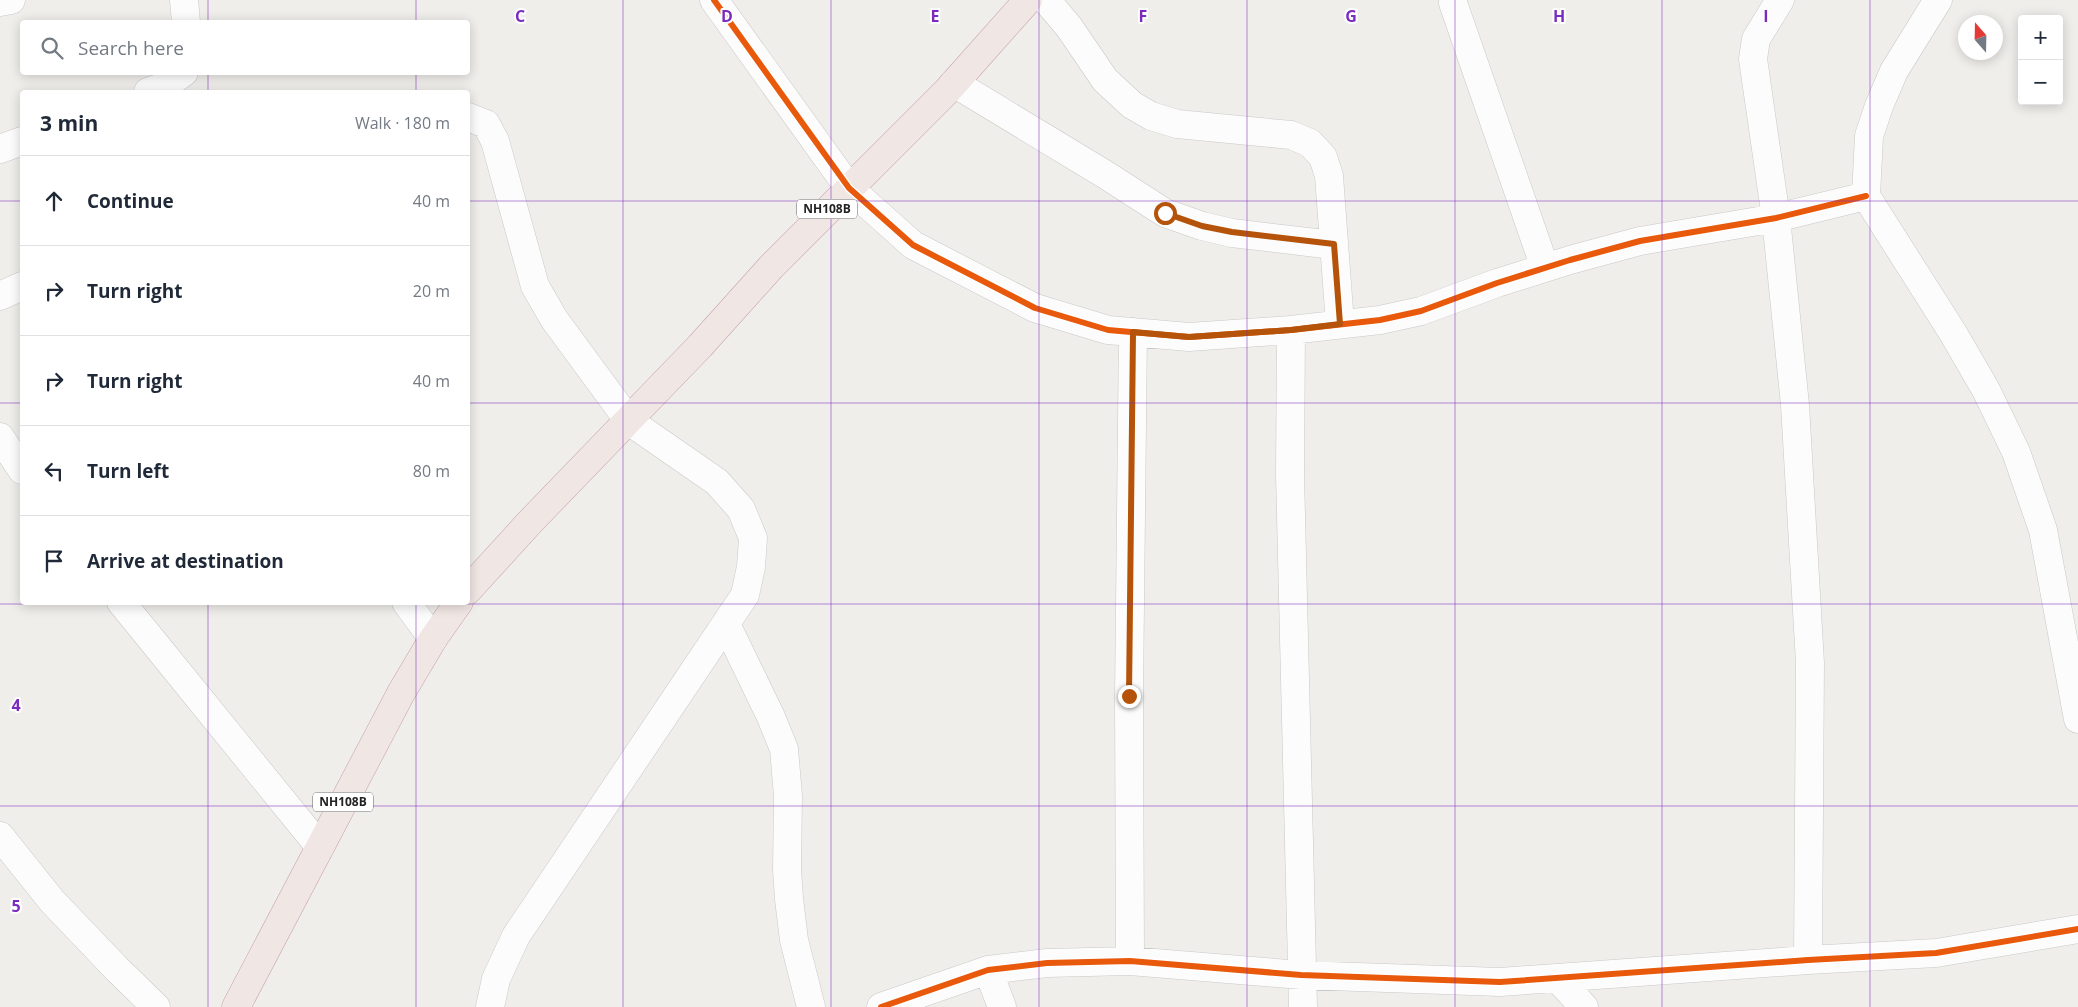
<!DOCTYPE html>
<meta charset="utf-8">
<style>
body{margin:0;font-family:"Open Sans",sans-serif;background:#f2f2f3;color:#1f2937}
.controls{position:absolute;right:15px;top:15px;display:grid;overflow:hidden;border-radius:5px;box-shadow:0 2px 12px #0003}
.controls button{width:45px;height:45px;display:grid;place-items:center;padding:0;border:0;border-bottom:1px solid #e0e1e3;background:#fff;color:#1f2937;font:25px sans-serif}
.compass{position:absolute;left:1958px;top:15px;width:45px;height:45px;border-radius:50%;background:#fff;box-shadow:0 2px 12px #0003;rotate:340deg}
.stop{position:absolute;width:15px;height:15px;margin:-11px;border:4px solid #b45309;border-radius:50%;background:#fff}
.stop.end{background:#b45309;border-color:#fff;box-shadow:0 1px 5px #0008}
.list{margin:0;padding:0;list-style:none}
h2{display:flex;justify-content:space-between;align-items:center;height:65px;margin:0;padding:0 20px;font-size:21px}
h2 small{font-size:16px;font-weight:400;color:#747a83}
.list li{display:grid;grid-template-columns:32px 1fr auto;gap:15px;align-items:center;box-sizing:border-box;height:90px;padding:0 20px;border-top:1px solid #e0e1e3}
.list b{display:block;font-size:19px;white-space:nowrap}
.list em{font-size:16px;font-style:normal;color:#747a83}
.icon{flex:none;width:28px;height:28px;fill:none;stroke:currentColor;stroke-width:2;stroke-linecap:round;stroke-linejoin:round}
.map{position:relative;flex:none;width:2078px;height:1007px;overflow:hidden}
.search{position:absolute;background:#fff;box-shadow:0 2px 12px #0003;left:20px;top:20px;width:450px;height:55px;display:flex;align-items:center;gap:12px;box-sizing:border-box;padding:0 18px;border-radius:5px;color:#747a83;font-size:19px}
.panel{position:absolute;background:#fff;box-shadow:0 2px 12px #0003;left:20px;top:90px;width:450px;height:515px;border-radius:5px}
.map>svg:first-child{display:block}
</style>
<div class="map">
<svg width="2078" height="1007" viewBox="0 0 2078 1007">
<rect width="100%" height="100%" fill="#f0eeeb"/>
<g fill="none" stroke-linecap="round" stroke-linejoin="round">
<g stroke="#c9c8c7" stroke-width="29">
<path id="minor" d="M184 0 186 22
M714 0 849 188 913 245 1035 308 1108 330 1189 337 1291 330 1380 320 1421 311 1497 283 1570 260 1640 241 1776 218 1866 196
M1046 0 1069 27 1105 80 1132 105 1151 116 1177 124 1291 135 1310 143 1323 157 1329 176 1340 324
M1780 0 1756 39 1753 59 1776 218 1795 405 1810 663 1808 960
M1938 0 1894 71 1879 106 1869 136 1866 196 1953 333 1986 390 2016 452 2043 530 2078 719
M0 2 11 0
M1453 3 1545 268
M954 83 1106 175 1165 213 1202 226 1232 233 1333 245
M148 92 165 86 184 72
M468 117 486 124 495 141 535 286 554 319 629 421 717 482 741 509 753 538 751 567 745 595 516 936 496 979 490 1007
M0 149 22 141
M0 296 22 286
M1291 330 1290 474 1303 1007
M0 437 22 470
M121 602 320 847
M406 602 433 639
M726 624 771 717 784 749 788 796 787 869 789 899 794 940 811 1007
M0 836 52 901 117 969 156 1007
M1130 961 1129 696 1133 332
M988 970 1002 1007
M1557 978 1584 1007
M881 1007 988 970 1047 963 1130 961 1301 975 1500 982 1808 960 1936 953 2078 929"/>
</g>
<g stroke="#c5a2ac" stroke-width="29">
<path id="trunk" d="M468 590 530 522 700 346 771 267 947 91 1028 0
M236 1007 401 693 433 639 459 602"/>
</g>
<use href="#minor" stroke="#fdfcfc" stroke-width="28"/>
<use href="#trunk" stroke="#f0e6e4" stroke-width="28"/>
<g stroke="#fff" stroke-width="9">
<path id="cycleway" d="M714 0 849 188 913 245 1035 308 1108 330 1189 337 1291 330 1380 320 1421 311 1497 283 1570 260 1640 241 1776 218 1866 196
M881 1007 988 970 1047 963 1130 961 1301 975 1500 982 1808 960 1936 953 2078 929"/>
</g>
<use href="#cycleway" stroke="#e8590c" stroke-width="6"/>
</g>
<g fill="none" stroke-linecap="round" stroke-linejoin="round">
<path stroke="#b45309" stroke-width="6" d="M1129 696 1133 332 1189 337 1291 330 1340 324 1334 244 1232 232 1202 226 1165 213"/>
</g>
<path fill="none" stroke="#7b2cbf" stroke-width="1" stroke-opacity="0.55" d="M208 0V22M416 0V22M623 0V1007M831 0V1007M1039 0V1007M1247 0V1007M1455 0V1007M1662 0V1007M1870 0V1007M208 72V92M416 72V92M0 201H22M468 201H2078M0 403H22M468 403H2078M208 602V1007M416 602V1007M0 604H2078M0 806H2078"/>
<g text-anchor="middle" stroke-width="4" stroke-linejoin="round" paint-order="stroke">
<g fill="#fff" stroke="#646464" stroke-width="1">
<rect x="797" y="199.5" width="60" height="19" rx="4"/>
<rect x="313" y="792.5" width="60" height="19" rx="4"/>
</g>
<g font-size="12" font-weight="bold" fill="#222">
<text x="827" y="213">NH108B</text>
<text x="343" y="806">NH108B</text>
</g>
</g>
<g font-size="16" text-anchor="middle" font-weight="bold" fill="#7b2cbf" stroke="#fff" stroke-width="4" stroke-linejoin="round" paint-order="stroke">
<text x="520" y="22">C</text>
<text x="727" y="22">D</text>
<text x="935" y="22">E</text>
<text x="1143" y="22">F</text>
<text x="1351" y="22">G</text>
<text x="1559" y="22">H</text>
<text x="1766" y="22">I</text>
<text x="16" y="711">4</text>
<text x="16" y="912">5</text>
</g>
</svg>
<div class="controls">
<button>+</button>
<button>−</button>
</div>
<svg class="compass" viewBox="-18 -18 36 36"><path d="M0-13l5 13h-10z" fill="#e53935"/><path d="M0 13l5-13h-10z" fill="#747a83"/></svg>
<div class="stop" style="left:1165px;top:213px"></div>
<div class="stop end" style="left:1129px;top:696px"></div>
<div class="search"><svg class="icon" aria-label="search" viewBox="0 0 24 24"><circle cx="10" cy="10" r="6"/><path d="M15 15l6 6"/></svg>Search here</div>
<section class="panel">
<h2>3 min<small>Walk · 180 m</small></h2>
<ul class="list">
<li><svg class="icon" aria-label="ahead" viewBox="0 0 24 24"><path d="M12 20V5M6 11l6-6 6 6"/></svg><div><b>Continue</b></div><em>40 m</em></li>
<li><svg class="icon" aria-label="right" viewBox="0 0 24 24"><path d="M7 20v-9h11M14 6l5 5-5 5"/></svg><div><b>Turn right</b></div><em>20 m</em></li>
<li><svg class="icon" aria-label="right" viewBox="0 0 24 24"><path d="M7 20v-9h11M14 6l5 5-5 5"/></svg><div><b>Turn right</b></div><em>40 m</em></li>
<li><svg class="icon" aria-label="left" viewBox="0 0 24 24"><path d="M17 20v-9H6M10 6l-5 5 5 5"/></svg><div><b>Turn left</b></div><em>80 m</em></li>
<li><svg class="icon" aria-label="arrive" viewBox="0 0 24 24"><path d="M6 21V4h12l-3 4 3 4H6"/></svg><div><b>Arrive at destination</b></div></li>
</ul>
</section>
</div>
